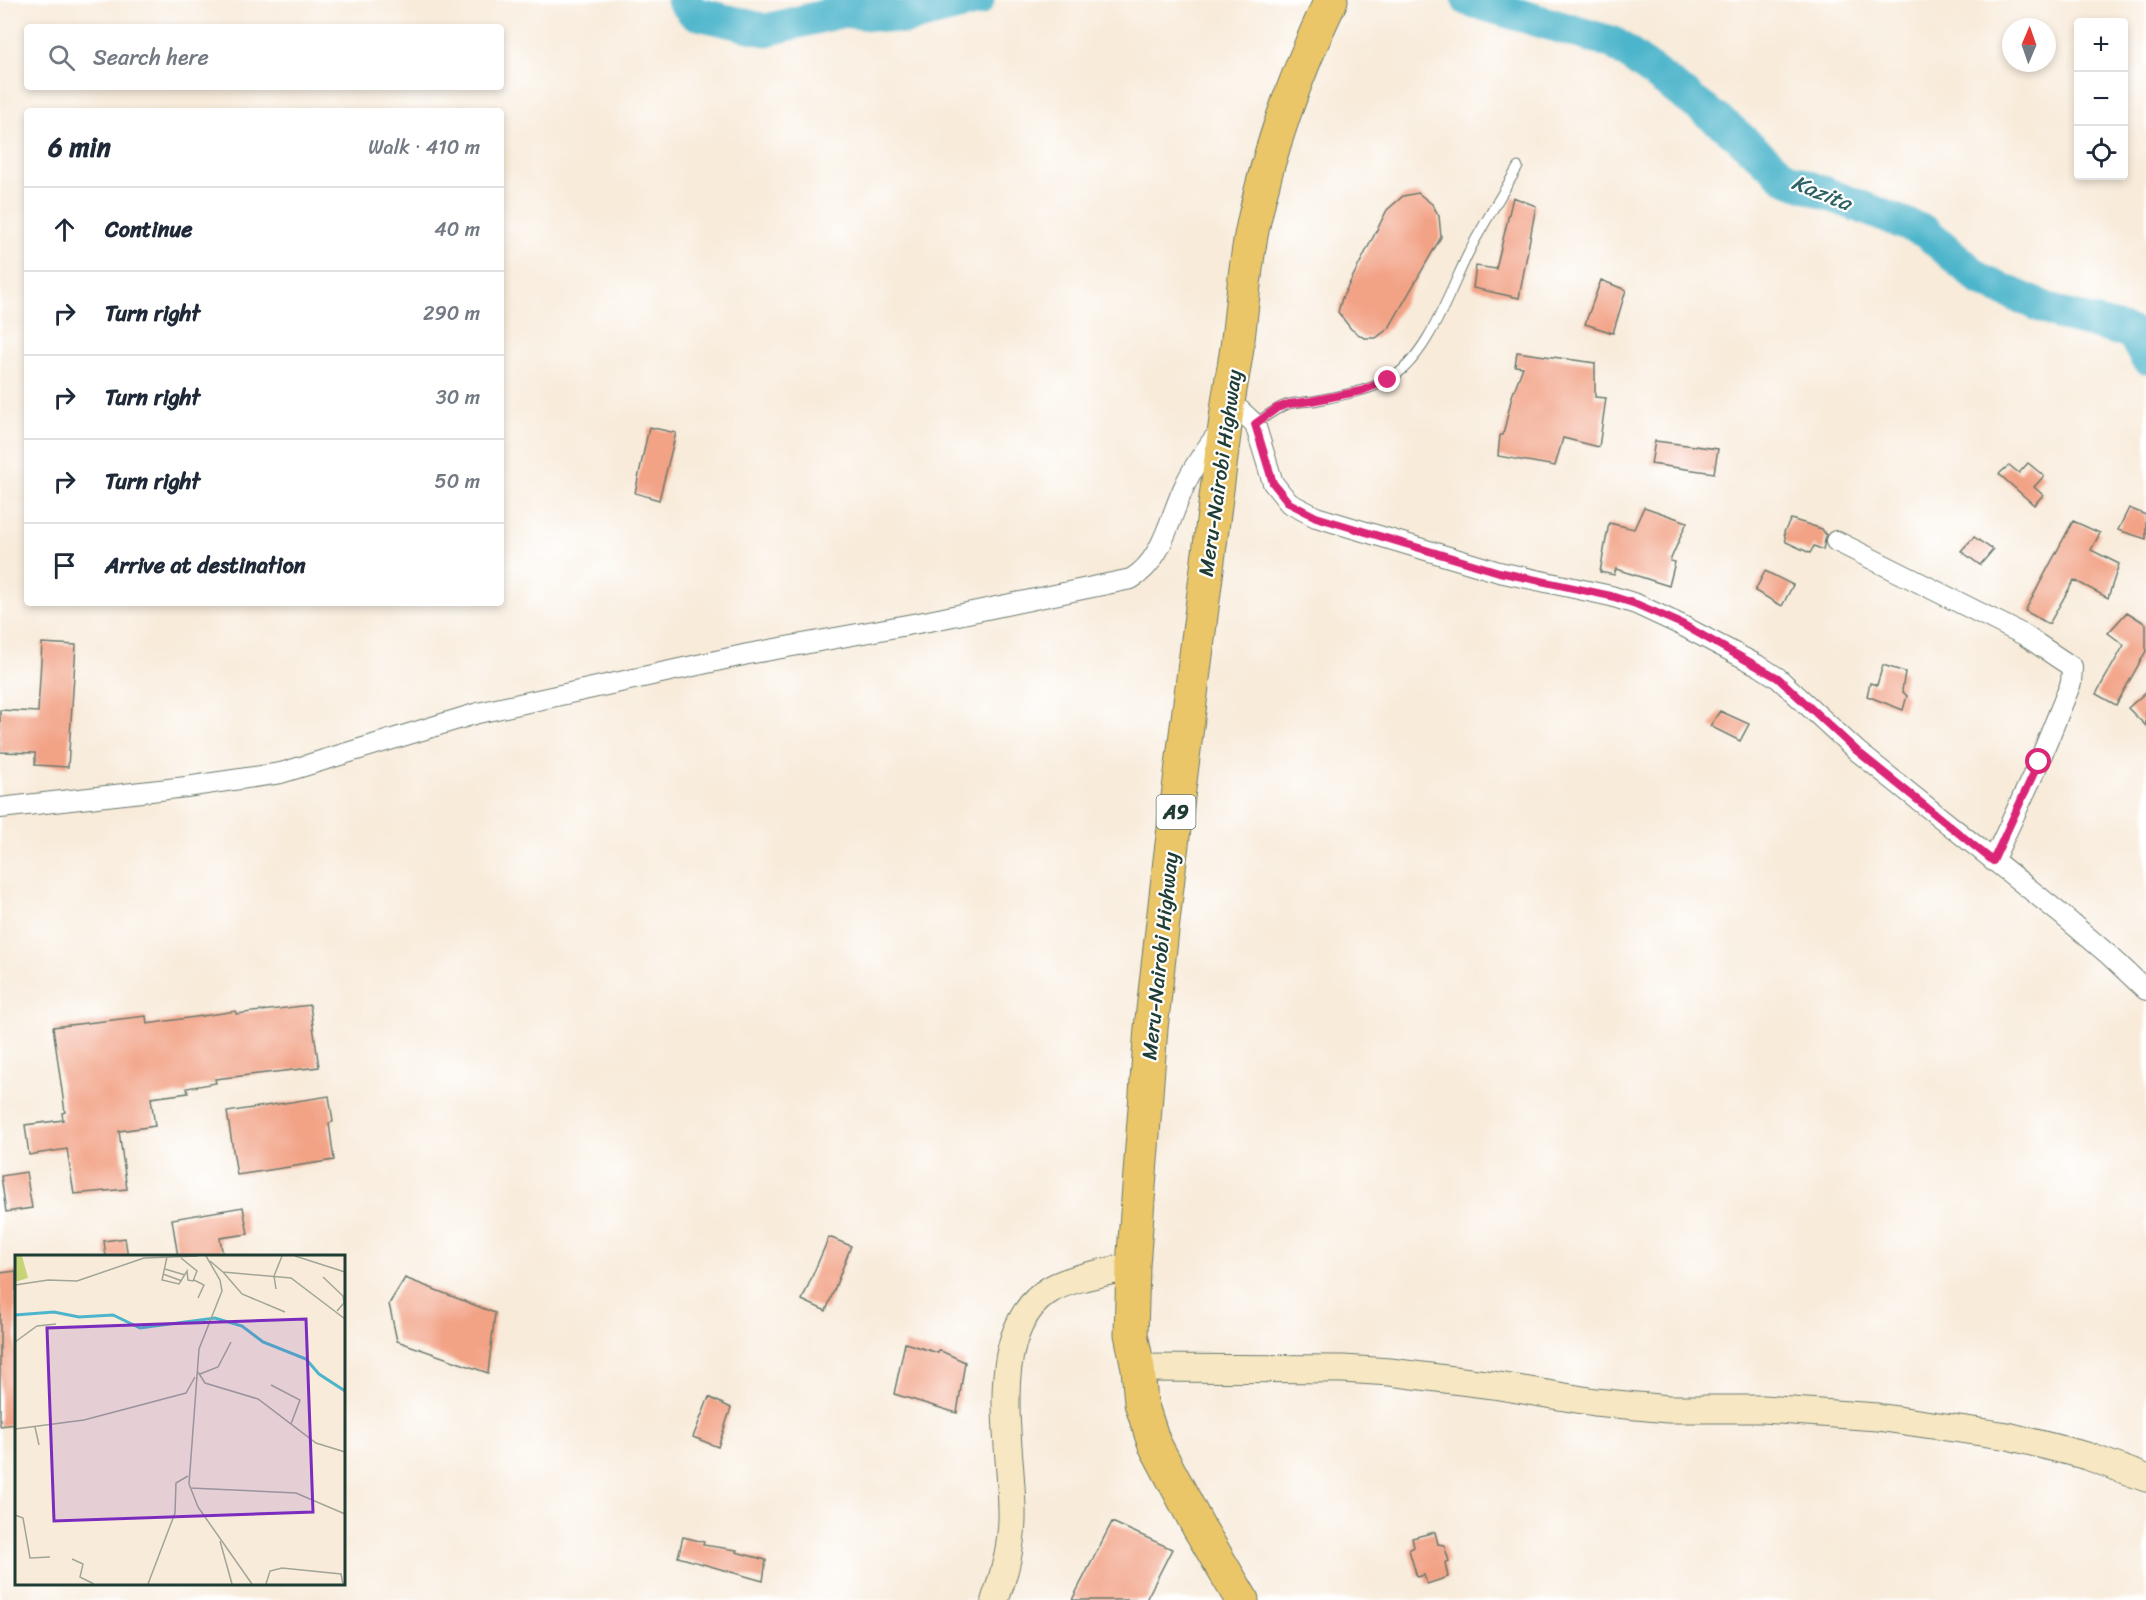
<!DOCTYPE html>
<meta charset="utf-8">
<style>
body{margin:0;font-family:Sriracha,sans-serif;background:#f6f6f7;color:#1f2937}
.controls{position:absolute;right:18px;top:18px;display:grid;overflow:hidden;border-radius:6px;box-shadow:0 3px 9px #0003}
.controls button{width:54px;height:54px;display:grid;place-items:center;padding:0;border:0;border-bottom:2px solid #e0e1e3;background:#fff;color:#1f2937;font:30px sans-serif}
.compass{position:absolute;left:2002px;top:18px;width:54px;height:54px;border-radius:50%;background:#fff;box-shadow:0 3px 9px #0003;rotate:2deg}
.stop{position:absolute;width:18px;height:18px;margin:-14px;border:4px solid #db2777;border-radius:50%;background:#fff}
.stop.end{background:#db2777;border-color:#fff;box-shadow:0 2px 6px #0008}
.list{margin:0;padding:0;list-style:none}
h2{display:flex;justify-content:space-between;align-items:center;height:78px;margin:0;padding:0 24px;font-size:26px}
h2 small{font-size:20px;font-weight:400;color:#747a83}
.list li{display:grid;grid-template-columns:39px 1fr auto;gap:18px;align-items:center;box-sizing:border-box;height:84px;padding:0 24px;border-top:2px solid #e0e1e3}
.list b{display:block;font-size:22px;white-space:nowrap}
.list em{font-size:20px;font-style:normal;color:#747a83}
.icon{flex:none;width:33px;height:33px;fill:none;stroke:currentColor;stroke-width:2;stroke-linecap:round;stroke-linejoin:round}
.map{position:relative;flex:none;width:2146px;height:1600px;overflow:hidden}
.search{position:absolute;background:#fff;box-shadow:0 3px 9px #0003;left:24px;top:24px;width:480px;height:66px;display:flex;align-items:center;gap:15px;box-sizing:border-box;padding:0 21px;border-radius:6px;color:#747a83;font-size:22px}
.panel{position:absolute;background:#fff;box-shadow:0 3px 9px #0003;left:24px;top:108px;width:480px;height:498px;border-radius:6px}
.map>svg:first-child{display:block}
</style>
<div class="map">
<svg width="2146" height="1600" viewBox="0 0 2146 1600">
<rect width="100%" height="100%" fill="#fff"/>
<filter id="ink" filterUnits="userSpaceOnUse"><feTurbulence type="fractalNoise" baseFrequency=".0167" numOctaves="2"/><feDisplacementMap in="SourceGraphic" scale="12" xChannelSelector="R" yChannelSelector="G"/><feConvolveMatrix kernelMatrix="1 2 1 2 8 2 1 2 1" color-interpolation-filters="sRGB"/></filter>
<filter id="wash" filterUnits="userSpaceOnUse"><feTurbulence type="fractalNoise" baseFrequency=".008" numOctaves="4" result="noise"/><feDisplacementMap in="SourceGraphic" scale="24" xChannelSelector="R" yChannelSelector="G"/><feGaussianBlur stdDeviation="1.35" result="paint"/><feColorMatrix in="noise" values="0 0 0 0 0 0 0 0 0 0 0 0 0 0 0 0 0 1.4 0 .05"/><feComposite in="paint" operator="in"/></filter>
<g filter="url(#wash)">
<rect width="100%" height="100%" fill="#f8ebda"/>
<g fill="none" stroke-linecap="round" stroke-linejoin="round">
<path stroke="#4db5cb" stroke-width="33" d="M683 0 694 13 766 30 844 11 906 18 978 0
M1468 0 1614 43 1730 129 1786 178 1926 232 1982 281 2060 314 2132 333 2146 358"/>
</g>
<g id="blocks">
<path fill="#f2a285" d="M1418 193 1432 204 1439 216 1441 237 1389 328 1376 338H1364L1351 329 1338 312 1342 298 1387 210 1403 196Z
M1513 197 1536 206 1519 298 1473 288 1476 266 1496 269Z
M1601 280 1626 290 1613 333 1585 324Z
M1517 352 1595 363V397L1606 398 1599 447 1563 438 1555 466 1498 456 1500 435H1503L1512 396 1523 367 1515 366Z
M649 427 676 433 659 500 635 493Z
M1655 441 1718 449 1714 473 1651 464Z
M2028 463 2044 476 2034 487 2043 495 2034 505 1999 474 2009 465 2019 473Z
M1644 507 1687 522 1670 561 1675 562 1669 586 1616 569 1614 575 1600 572 1609 523 1634 529Z
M2129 508 2146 515V539L2118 530Z
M1791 519 1822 529 1826 535 1823 550 1814 546 1810 553 1786 542 1784 532Z
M2073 521 2100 533 2091 550 2119 564 2108 598 2074 580 2049 624 2025 611Z
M1974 537 1993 550 1980 565 1961 551Z
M1765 571 1793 585 1782 606 1755 591Z
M2127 612 2146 624V651L2116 705 2096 694 2124 645 2108 633Z
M42 643 76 645 68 767 35 765V753L0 752V710L38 712Z
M1883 665 1905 672 1902 691 1907 696 1903 710 1867 696 1870 683 1877 685Z
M2146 692V726L2128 708Z
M1720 711 1749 724 1740 741 1710 726Z
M310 1005 319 1067 215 1079 216 1083 187 1088 188 1093 151 1098 155 1126 119 1131 127 1189 74 1194 67 1149 29 1155 25 1125 63 1120 62 1113 65 1112 53 1027 146 1016 147 1024 236 1011V1014Z
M329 1096 333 1122 329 1123 334 1160 237 1175 227 1112Z
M26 1172 32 1208 6 1212 1 1176Z
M243 1207 248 1234 220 1238 223 1257H178L172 1219Z
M829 1237 851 1246 826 1311 802 1300Z
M125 1238 128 1257H106L104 1241Z
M16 1271V1424L0 1426V1273Z
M405 1278 495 1313 488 1373 397 1341 389 1304Z
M905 1343 938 1353 939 1350 965 1362 957 1413 894 1394Z
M709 1397 731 1408 718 1447 693 1437Z
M1112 1522 1172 1549 1146 1600H1072Z
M1435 1532 1438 1544 1444 1545 1449 1561 1445 1563 1448 1577 1427 1584 1424 1575 1417 1577 1409 1550 1414 1547 1412 1538Z
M683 1537 704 1542 703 1545 737 1550 736 1552 766 1560 763 1581 678 1557Z"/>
</g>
</g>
<g filter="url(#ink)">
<use href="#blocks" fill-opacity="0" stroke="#6b7a6e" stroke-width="1.5"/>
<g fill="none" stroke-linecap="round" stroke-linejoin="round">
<g stroke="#6b7a6e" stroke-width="11">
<path id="lane" d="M1255 424C1265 417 1275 409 1286 405 1294 402 1304 402 1313 401 1338 396 1365 392 1388 380 1429 358 1451 286 1472 246 1486 220 1502 194 1518 167"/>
</g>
<g stroke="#6b7a6e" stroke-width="22">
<path id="street" d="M1228 403 1241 411 1255 424 1273 483 1289 503 1316 517 1499 572 1611 596 1636 604 1681 625 1761 667 1778 678 1857 751 2062 915 2110 956 2146 990
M1836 541 2024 635 2072 667 2071 683 2039 762 1993 861
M0 808 186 787 281 773 478 713 748 654 929 621 1131 579C1163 560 1169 519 1184 487 1193 466 1207 447 1222 428"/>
</g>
<g stroke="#6b7a6e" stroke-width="29">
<path id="secondary" d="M1138 1368 1343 1369 1390 1372 1493 1385 1595 1402 1668 1409H1763L1877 1417 2008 1436 2087 1456 2146 1478
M995 1600C1005 1573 1011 1548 1012 1520 1014 1454 983 1339 1045 1293 1065 1278 1108 1272 1133 1266"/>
</g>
<g stroke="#6b7a6e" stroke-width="35">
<path id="highway" d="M1242 1600 1198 1526 1154 1443 1141 1403 1138 1368 1131 1334 1133 1266 1151 1028 1170 860 1228 403C1231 381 1236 360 1238 339 1243 300 1245 260 1254 221 1270 145 1298 70 1331 0"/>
</g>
<use href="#lane" stroke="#fff" stroke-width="9"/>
<use href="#street" stroke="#fff" stroke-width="20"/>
<use href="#secondary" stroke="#f7e8c3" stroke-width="27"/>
<use href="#highway" stroke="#ebc669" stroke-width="33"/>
</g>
</g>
<g fill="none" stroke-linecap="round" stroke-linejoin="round" filter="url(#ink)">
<path stroke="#db2777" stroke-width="8" d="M1388 380 1361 391 1311 401 1289 404 1277 408 1255 424 1273 483 1289 503 1316 517 1499 572 1611 596 1636 604 1682 624 1778 678 1857 751 1993 861 2039 762"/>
</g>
<g text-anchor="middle" stroke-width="4.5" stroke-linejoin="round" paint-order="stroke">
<rect fill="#fff" stroke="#627771" stroke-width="1.5" x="1156.5" y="795" width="39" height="34" rx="4.5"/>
<g font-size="20" font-weight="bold" fill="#1f3d34">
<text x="1176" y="819">A9</text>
</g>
<g font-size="21" fill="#1f3d34" stroke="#fff">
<text transform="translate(1220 473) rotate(-82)" y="7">Meru-Nairobi Highway</text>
<text transform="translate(1160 956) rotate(-84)" y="7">Meru-Nairobi Highway</text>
</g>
<g font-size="22" font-style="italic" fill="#2d6161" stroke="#fff">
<text transform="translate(1822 192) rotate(22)" y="8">Kazita</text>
</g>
</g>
<g transform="translate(15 1255)">
<rect width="330" height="330" fill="#f8ebda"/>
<path d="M0 1H7L13 23 0 27Z" fill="#c4d476"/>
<path fill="none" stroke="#4db5cb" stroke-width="3" d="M0 60 39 57 64 62 98 60 125 73 200 63 227 71 248 87 291 104 304 119 330 136"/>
<path fill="none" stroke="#a1a598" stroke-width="1.5" d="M191 1 205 25 207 36 184 94 174 229 183 252 237 329M280 1 330 17M152 2 147 25 164 29 172 16 173 25 178 26 182 16 166 3M195 6 208 17 276 23 330 64M150 14 170 20M208 17 227 39 270 57M148 19 167 26M308 22 328 41 329 48 322 56M179 25 189 30 183 43M0 30 33 25 62 26 129 3 183 1M261 34 259 21 267 1M0 87 22 71 41 69M183 117 190 128 243 144 301 188 330 197M185 119 203 112 216 87M256 130 285 145 276 169M20 172 24 190M0 174 69 165 171 138 180 122M175 233 281 238 330 259M0 260 8 263 15 303 35 302M205 286 217 329M57 304 68 309 65 322 79 329M133 329 160 258 161 228 173 221M251 329 255 316 267 313 326 319 328 329"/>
<path fill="#7b2cbf" fill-opacity="0.15" stroke="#7b2cbf" stroke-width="3" d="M291 64 298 257 39 266 32 73Z"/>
<rect width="330" height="330" fill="none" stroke="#1f3d34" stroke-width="3"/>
</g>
</svg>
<div class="controls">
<button>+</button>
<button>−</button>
<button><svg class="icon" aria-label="locate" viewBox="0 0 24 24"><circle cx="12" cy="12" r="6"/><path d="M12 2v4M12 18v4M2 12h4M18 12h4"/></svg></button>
</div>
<svg class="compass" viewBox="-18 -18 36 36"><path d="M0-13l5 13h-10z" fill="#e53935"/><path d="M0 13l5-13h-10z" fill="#747a83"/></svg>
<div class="stop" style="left:2039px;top:762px"></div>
<div class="stop end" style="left:1388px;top:380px"></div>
<div class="search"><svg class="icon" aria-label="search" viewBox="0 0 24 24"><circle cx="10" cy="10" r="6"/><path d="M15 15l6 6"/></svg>Search here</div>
<section class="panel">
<h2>6 min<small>Walk · 410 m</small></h2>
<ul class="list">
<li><svg class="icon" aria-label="ahead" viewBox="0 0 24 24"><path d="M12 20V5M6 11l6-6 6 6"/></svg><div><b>Continue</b></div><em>40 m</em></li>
<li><svg class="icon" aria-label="right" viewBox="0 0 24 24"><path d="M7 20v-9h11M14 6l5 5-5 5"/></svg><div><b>Turn right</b></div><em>290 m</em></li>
<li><svg class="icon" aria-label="right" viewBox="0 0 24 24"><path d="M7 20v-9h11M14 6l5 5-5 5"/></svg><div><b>Turn right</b></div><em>30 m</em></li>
<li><svg class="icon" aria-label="right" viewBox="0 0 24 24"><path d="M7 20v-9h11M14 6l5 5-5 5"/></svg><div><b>Turn right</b></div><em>50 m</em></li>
<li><svg class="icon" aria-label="arrive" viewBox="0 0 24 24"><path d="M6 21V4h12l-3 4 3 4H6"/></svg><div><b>Arrive at destination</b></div></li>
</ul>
</section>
</div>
